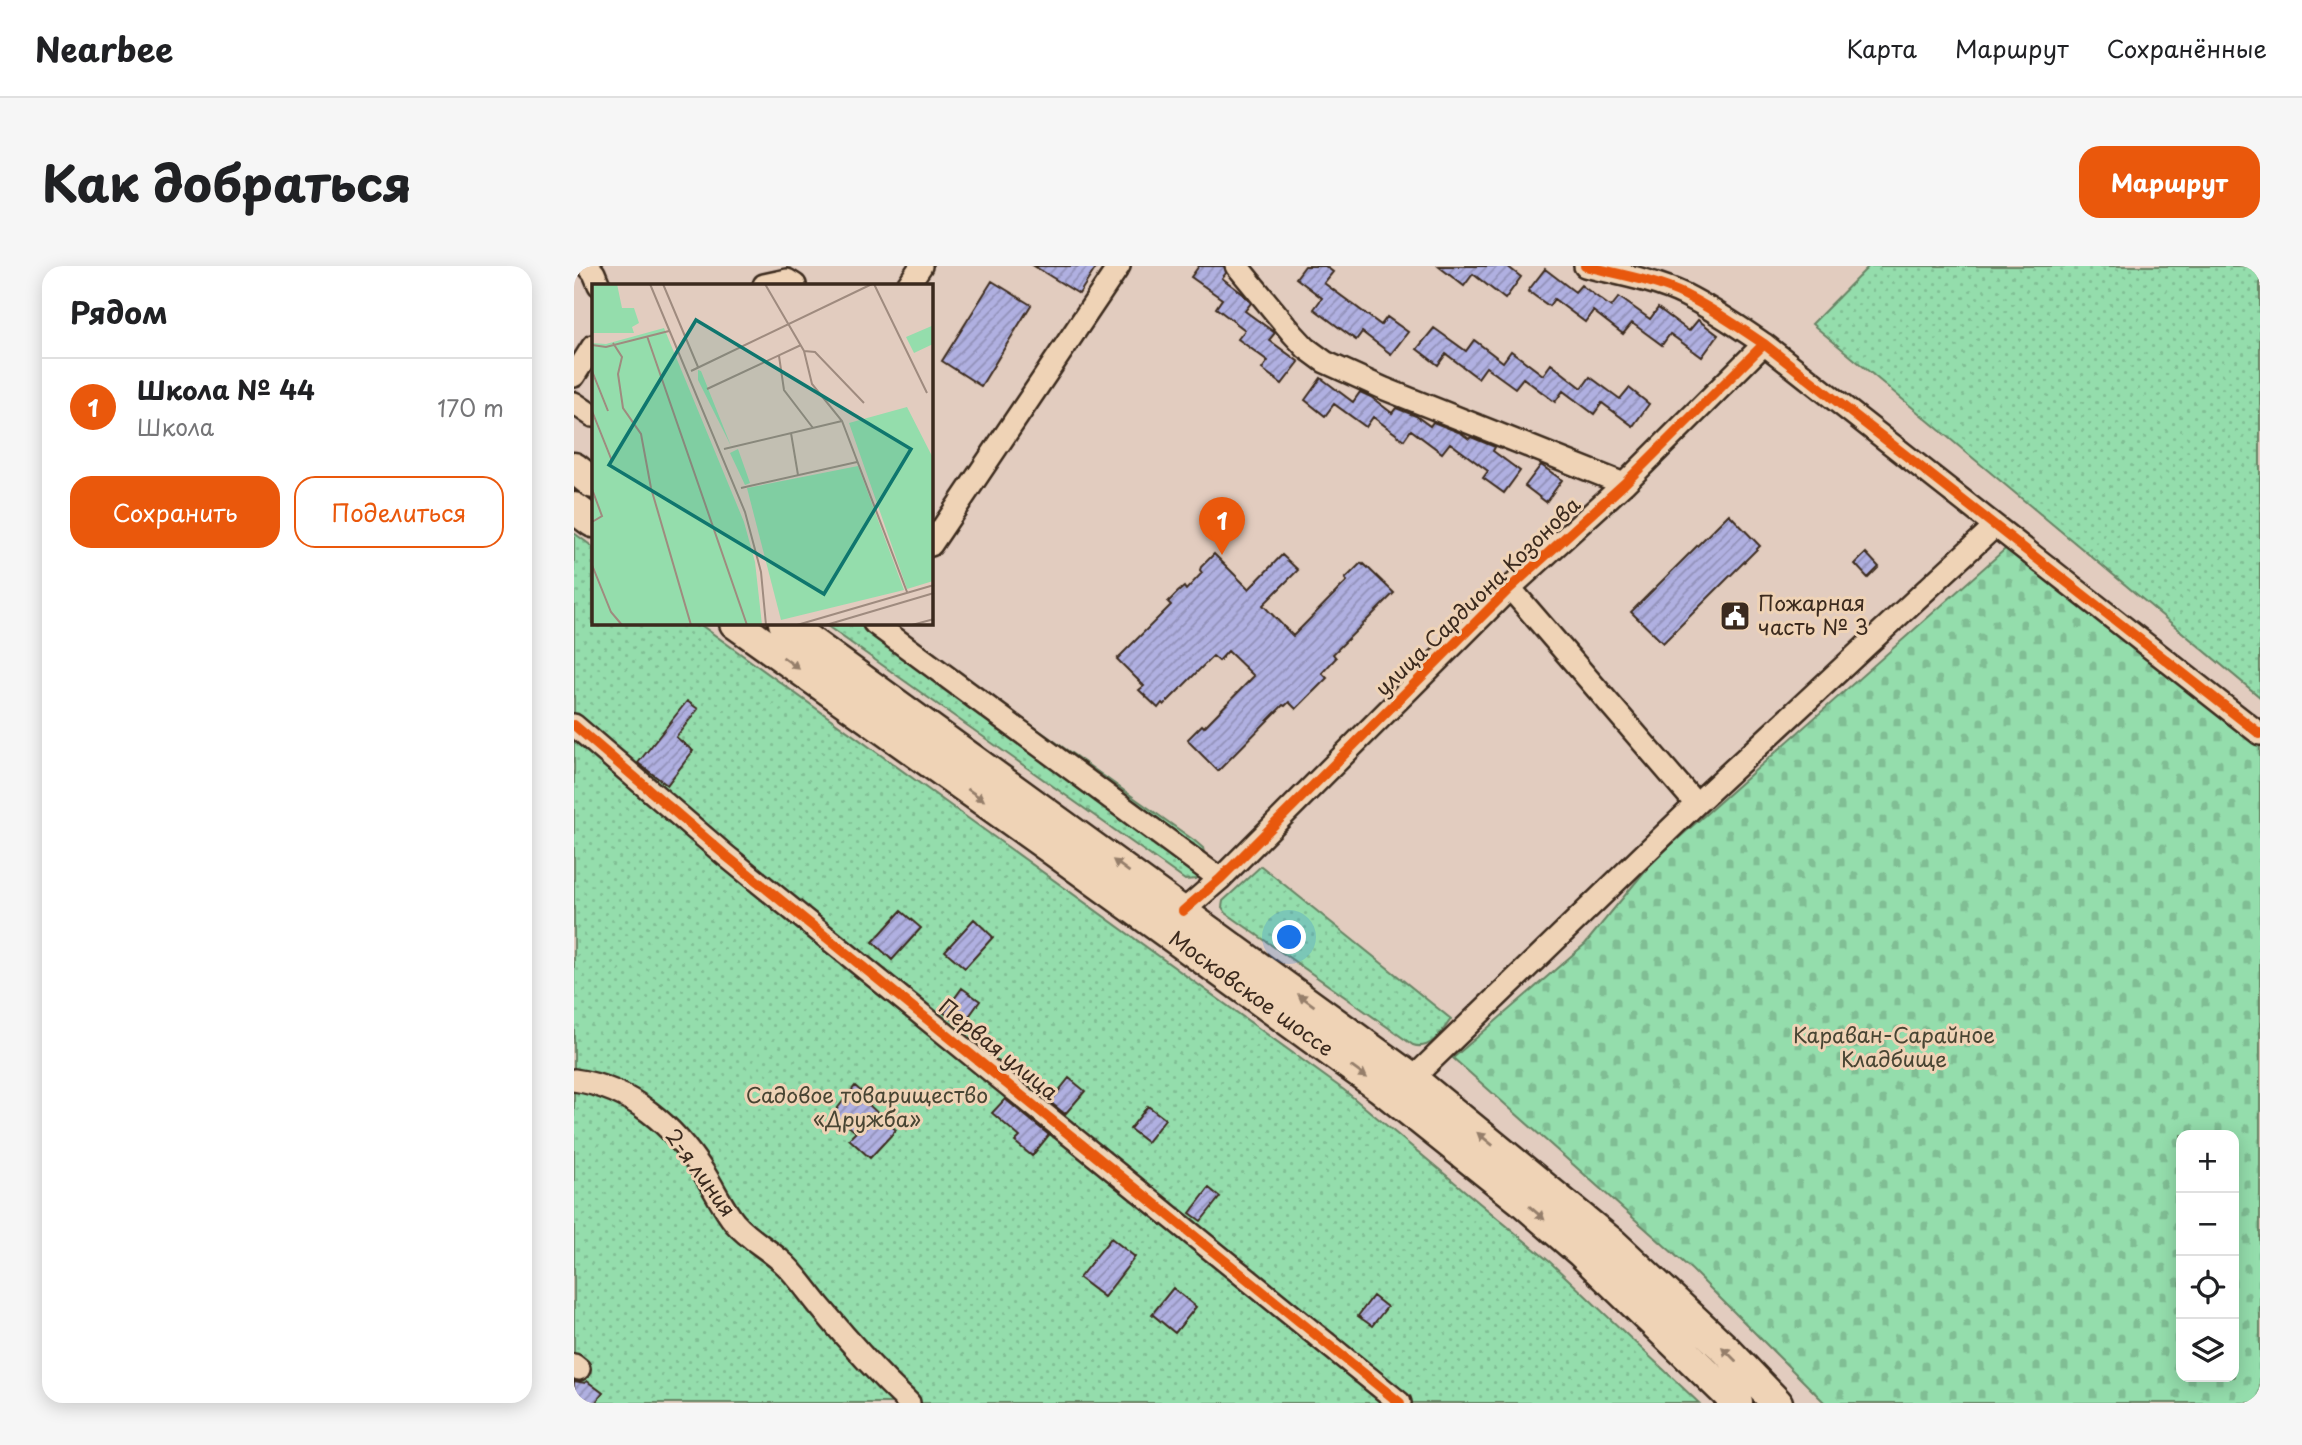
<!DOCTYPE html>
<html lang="ru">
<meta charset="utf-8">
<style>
body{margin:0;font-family:"Playpen Sans",sans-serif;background:#f6f6f6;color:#202124}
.controls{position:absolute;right:21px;bottom:21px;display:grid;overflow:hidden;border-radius:14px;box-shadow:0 4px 18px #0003}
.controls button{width:63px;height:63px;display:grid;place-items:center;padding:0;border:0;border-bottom:2px solid #e0e0e0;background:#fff;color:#202124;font:35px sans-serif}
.you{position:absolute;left:716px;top:672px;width:24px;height:24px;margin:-18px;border:5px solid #fff;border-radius:50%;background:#1a73e8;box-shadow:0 0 0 10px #1a73e833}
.badge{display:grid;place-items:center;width:46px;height:46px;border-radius:50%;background:#ea580c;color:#fff;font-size:23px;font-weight:700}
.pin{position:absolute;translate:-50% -58px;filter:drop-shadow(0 2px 4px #0008)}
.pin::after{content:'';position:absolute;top:37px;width:24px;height:21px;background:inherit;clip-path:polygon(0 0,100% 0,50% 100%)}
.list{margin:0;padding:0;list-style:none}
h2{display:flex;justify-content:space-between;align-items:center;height:91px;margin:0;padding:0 28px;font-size:30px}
h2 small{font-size:23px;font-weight:400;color:#757577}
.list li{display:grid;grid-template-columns:46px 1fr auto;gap:21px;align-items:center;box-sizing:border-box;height:98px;padding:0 28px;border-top:2px solid #e0e0e0}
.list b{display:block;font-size:26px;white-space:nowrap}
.list p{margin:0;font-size:23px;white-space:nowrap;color:#757577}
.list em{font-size:23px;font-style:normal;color:#757577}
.actions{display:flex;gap:14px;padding:21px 28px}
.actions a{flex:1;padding:16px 0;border:2px solid #ea580c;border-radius:21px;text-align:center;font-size:24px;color:#ea580c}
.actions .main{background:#ea580c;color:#fff}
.icon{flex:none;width:38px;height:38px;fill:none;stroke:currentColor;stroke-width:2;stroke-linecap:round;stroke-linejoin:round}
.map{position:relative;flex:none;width:1686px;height:1137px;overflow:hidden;border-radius:21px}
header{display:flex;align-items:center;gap:42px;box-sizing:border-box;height:98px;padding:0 35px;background:#fff;border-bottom:2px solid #e0e0e0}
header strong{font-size:33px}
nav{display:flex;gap:38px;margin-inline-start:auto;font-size:24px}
.intro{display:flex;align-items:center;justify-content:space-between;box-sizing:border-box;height:168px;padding:0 42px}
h1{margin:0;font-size:49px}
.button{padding:18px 32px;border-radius:21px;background:#ea580c;color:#fff;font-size:24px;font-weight:700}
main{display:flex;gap:42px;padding:0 42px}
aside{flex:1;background:#fff;border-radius:21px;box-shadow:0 4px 18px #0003}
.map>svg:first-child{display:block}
</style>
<header>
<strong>Nearbee</strong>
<nav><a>Карта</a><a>Маршрут</a><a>Сохранённые</a></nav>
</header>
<div class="intro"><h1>Как добраться</h1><a class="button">Маршрут</a></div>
<main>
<aside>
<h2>Рядом<small></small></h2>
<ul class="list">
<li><span class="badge">1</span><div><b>Школа № 44</b><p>Школа</p></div><em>170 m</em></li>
</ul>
<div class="actions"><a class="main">Сохранить</a><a>Поделиться</a></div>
</aside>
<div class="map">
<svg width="1686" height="1137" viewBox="0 0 1686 1137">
<defs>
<pattern id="grass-dots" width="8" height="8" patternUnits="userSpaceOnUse" patternTransform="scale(1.75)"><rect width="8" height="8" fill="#94ddac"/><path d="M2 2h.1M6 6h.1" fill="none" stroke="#80be94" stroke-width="1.8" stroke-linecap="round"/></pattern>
<pattern id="cemetery-stones" width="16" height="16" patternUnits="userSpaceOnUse" patternTransform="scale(1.75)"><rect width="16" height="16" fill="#94ddac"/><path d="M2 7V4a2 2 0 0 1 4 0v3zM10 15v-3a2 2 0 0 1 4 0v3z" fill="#80be94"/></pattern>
<pattern id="building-hatch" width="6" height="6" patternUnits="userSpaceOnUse" patternTransform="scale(1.75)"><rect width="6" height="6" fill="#b0b0e1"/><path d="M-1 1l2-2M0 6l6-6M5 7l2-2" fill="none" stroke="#908fb6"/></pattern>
</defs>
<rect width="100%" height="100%" fill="#e2ccbf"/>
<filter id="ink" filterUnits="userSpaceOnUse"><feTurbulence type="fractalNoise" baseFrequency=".0143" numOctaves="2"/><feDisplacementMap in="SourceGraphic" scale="14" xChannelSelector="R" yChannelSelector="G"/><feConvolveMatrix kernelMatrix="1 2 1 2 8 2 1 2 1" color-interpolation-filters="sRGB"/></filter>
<g filter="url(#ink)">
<path fill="url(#grass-dots)" stroke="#688465" stroke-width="2" d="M1295 0H1686V431L1238 58Z
M0 267 19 281V357H124L770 824 976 996 1125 1137H0Z
M249 357H314L621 575 629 582 634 603 622 613 611 614Z
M687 600 877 753C868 766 856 785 839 779L652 647 648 641 649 635Z"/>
<path fill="url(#cemetery-stones)" stroke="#688465" stroke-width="2" fill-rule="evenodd" d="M1438 277 1686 471V1137H1251L1118 1004 879 792 1011 678 1080 594ZM1607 869H1660V1111H1607Z"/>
<path fill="url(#building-hatch)" stroke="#3b2a1e" stroke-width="2" d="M460 0H523L505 28Z
M625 0H650L652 7 648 12 669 28 677 37 671 45 701 67 695 74 725 96 708 118 688 103 694 95 664 73 671 64 642 42 648 33 617 11Z
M731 0H751L759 6 750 17 807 59 813 51 834 66 817 88 788 66 782 74 740 43 748 32 722 12Z
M864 0H933L947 11 931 33 899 8 890 20Z
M971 3 1001 26 1007 19 1037 41 1045 31 1076 53 1084 42 1115 65 1124 54 1144 69 1128 91 1096 68 1088 79 1058 57 1049 68 1019 45 1011 56 980 33 975 40 954 25Z
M418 15 457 39 407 120 368 95Z
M860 62 892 85 900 74 929 96 937 85 969 109 977 98 1008 122 1016 111 1046 133 1055 122 1075 138 1059 160 1028 137 1020 148 989 125 981 136 949 112 941 122 912 101 904 112 872 88 864 99 843 83Z
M747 112 779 136 786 126 797 131 818 147 822 142 842 150 856 160 859 156 887 167 895 173 897 171 921 181 919 185 946 205 930 227 909 212 914 205 876 177 868 187 837 164 830 174 799 151 792 161 760 138 751 150 731 134Z
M967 199 988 214 972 236 951 220Z
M1155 248 1186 280 1089 377 1057 346Z
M1292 287 1305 301 1294 312 1281 298Z
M640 288 675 323 708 289 724 304 689 339 719 370 773 315 771 313 787 297 789 299 790 298 820 327 759 388 762 392 748 407 753 412 722 443 715 436 711 440 709 439 644 505 615 476 614 473 628 459 630 461 680 410 654 385 645 395 639 390 590 439 588 437 584 442 565 424 570 420 543 393 597 339 594 336 604 326 610 321 612 324 628 307 626 304 627 301Z
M113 435 124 443 102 471 119 485 93 519 64 497Z
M327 645 347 662 318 694 299 676Z
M400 653 419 671 391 702 371 685Z
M388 722 406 735 388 760 370 747Z
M495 812 511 825 491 848 476 836Z
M281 820 298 835 295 839 322 864 296 892 275 873 282 866 259 848Z
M431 833 475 869 458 890 441 876 446 871 418 847Z
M574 840 591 853 573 876 556 863Z
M635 922 646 931 627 955 616 947Z
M537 972 561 991 530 1031 505 1012Z
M599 1022 622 1041 601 1067 578 1048Z
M799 1030 813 1041 798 1060 784 1050Z
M0 1115 11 1117 13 1115 29 1127 21 1137H7L0 1132Z"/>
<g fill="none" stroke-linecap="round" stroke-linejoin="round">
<g stroke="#3b2a1e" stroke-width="26">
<path id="minor" d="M14 0 20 7 25 19
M663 0 719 68 732 82 751 96 811 123 1050 218
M1011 0C1044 8 1080 14 1111 29 1139 43 1165 61 1190 78L1686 468
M190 19 213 14 221 19
M334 19 347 0
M0 110 19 80
M0 137 19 150
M357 279 545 0
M936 322 1122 538
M300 357 646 613
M0 459 151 589 826 1137
M609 645 646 613 936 322 1050 218 1190 78
M838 813 1122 538 1421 260
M0 814C57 822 100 860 130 907 141 924 148 941 161 957 174 972 191 981 206 994 222 1007 234 1027 248 1043 275 1076 304 1108 335 1137
M0 1099 5 1103"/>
</g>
<g stroke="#3b2a1e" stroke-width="35">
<path id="highway" d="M0 202 19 217
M0 242 19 256
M161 357 475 581 806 821 946 933 1007 986 1163 1137
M210 357 838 813 1039 978 1152 1084 1203 1137"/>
</g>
<use href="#minor" stroke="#efd3b6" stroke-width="21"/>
<use href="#highway" stroke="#efd3b6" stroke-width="30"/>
<g stroke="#efd3b6" stroke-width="15">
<path id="cycleway" d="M1011 0C1044 8 1080 14 1111 29 1139 43 1165 61 1190 78L1686 468
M0 459 151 589 826 1137
M609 645 646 613 936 322 1050 218 1190 78"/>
</g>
<use href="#cycleway" stroke="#e8590c" stroke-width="10"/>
</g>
<defs><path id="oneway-solid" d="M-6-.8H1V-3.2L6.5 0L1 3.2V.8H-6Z" transform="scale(1.75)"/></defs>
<g fill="#957e6a">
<use href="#oneway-solid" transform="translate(217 397) rotate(36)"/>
<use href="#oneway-solid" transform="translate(402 529) rotate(35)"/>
<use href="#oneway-solid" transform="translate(547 600) rotate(-144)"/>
<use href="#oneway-solid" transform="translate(732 734) rotate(-144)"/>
<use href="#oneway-solid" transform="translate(785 806) rotate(36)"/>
<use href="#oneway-solid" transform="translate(911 873) rotate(-141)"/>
<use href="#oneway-solid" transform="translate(963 947) rotate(41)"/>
<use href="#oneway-solid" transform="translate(1155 1088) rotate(-135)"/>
</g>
</g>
<defs>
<g id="civic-square" transform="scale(1.575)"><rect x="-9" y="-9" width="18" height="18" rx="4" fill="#3b2a1e" stroke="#efd3b6"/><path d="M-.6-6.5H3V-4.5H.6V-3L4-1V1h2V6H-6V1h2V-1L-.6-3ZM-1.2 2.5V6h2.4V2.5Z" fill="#fff"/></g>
</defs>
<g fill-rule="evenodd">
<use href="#civic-square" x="1161" y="350"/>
</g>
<g text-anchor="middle" stroke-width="6" stroke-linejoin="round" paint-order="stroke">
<g font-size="21" fill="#3b2a1e" stroke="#efd3b6">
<text transform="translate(904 331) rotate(-44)" y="7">улица Сардиона Козонова</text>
<text transform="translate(677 728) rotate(36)" y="7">Московское шоссе</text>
<text transform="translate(424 784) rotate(39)" y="7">Первая улица</text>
<text transform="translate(126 907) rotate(54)" y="7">2-я линия</text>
</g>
<g font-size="21" fill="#3b2a1e" stroke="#efd3b6" text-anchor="start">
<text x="1184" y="345">Пожарная<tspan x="1184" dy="24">часть № 3</tspan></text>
</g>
<g font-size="21" fill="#484533" stroke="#efd3b6">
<text x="1320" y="777">Караван-Сарайное<tspan x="1320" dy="24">Кладбище</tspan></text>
<text x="293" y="837">Садовое товарищество<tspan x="293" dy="24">«Дружба»</tspan></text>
</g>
</g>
<g transform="translate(18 18)">
<rect width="341" height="341" fill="#e2ccbf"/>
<path d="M0 0H25L30 24H42L47 39 40 43 42 49H0ZM72 44 152 238 163 278 170 341H0V59L14 60ZM106 86 109 87 139 162 106 96ZM315 123 341 174V297L315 305 257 139ZM146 165 158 199 153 201 138 169Z" fill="#94ddac"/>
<path d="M266 182 312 306 189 336 155 204Z" fill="#94ddac"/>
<path d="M342 41 341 60 322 69 314 53Z" fill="#94ddac"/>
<path fill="none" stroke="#9f8b7f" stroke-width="2" d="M58 0 153 228 169 288 174 341M71 0 106 83M173 0 212 67 220 100 250 137 315 308M282 0 335 109M55 52 155 341M21 59 30 73 26 90 31 124 49 150 59 204 99 341M0 61 14 63 77 47M212 67 223 68 272 119M187 72 192 106 221 144M0 87 16 127M99 87 280 0M115 105 209 61M0 127 20 177M199 149 206 191M132 165 250 137M149 204 265 178M0 205 10 232 0 238M0 281 19 328 30 341M205 341 342 301M234 341 342 309M320 341 342 335"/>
<path fill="#0f766e" fill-opacity="0.15" stroke="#0f766e" stroke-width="3.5" d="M104 36 319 165 232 310 17 181Z"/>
<rect width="341" height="341" fill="none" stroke="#3b2a1e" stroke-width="3.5"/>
</g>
</svg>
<div class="controls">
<button>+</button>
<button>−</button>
<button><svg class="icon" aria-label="locate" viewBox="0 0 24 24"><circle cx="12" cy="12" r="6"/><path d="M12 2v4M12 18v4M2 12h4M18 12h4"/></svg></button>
<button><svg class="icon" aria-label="layers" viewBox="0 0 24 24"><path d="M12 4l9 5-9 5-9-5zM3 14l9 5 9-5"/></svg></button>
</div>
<div class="you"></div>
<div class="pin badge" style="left:648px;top:289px">1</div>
</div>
</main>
